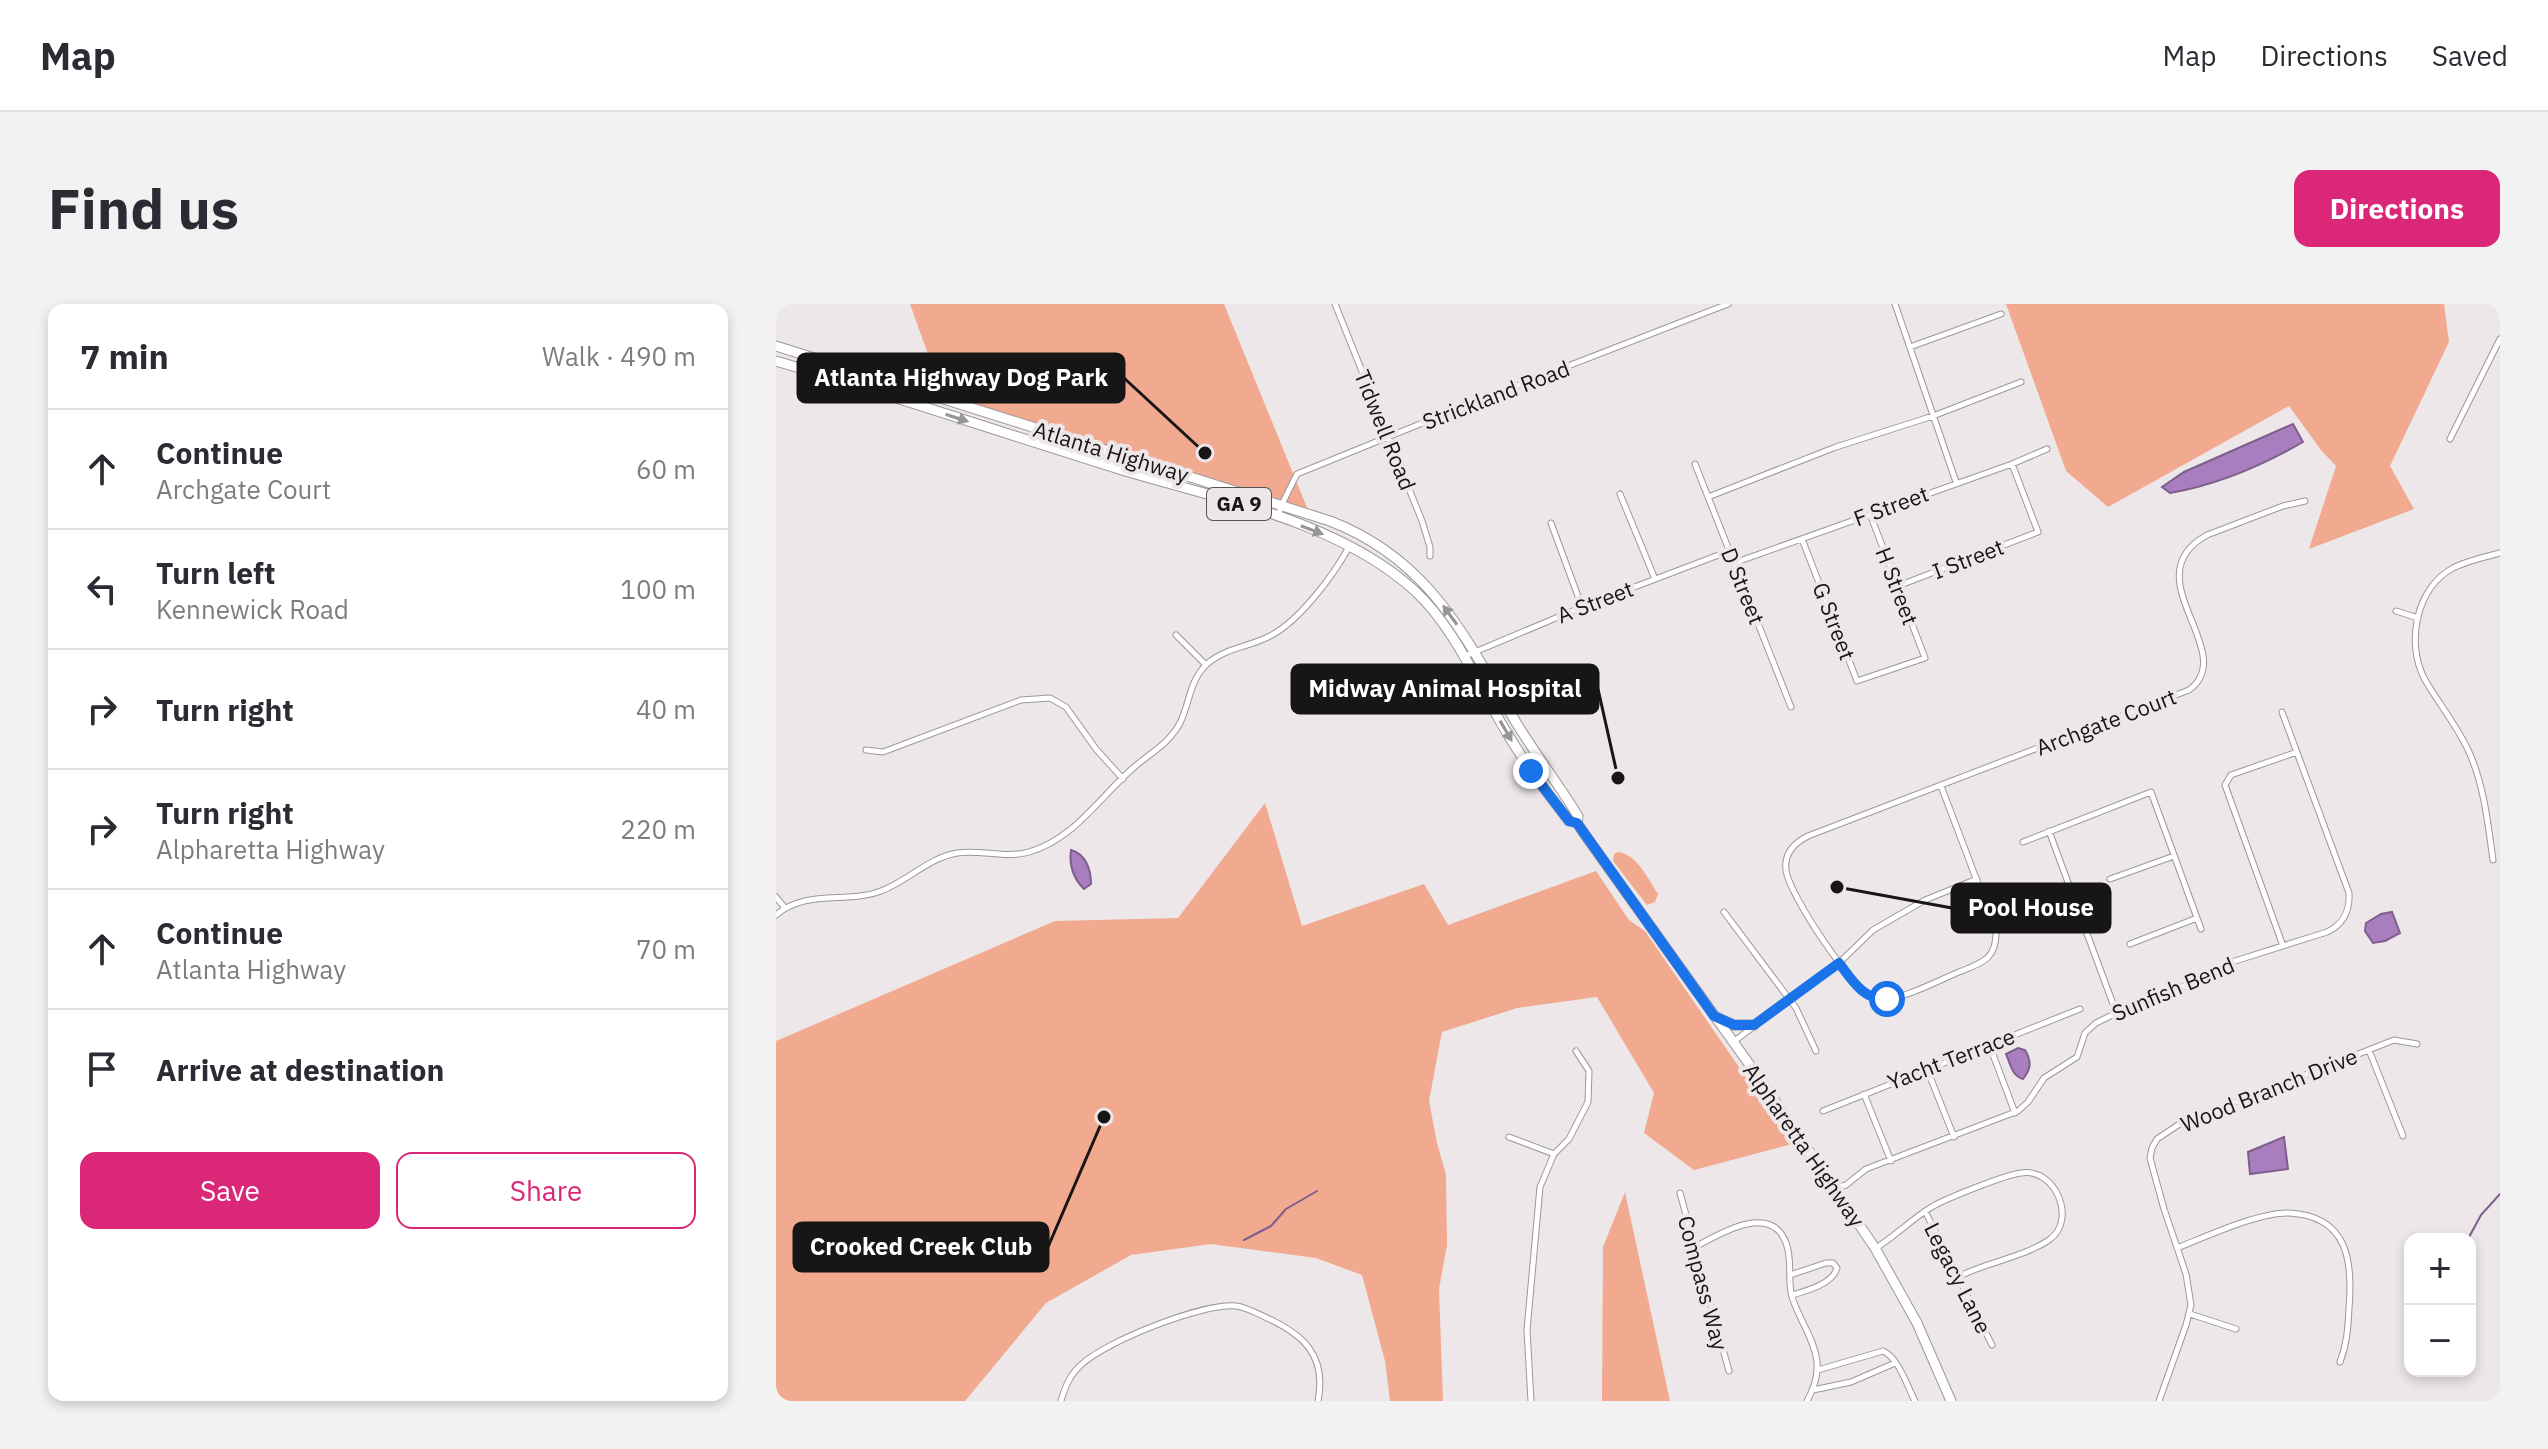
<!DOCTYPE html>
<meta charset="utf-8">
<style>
body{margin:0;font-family:"IBM Plex Sans",sans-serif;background:#f2f2f3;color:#2b2b33}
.controls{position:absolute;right:24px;bottom:24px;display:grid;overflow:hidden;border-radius:16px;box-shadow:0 4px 12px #0003}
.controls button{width:72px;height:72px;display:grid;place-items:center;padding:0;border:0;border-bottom:2px solid #e1e1e2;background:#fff;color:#2b2b33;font:40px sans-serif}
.stop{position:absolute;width:24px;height:24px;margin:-18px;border:6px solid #1a73e8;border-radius:50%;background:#fff}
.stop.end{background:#1a73e8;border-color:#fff;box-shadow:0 2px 8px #0008}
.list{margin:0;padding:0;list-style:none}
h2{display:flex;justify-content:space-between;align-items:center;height:104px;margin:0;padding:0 32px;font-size:34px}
h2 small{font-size:26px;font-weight:400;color:#7c7c81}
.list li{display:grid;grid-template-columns:52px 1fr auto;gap:24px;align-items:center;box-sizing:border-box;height:120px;padding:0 32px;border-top:2px solid #e1e1e2}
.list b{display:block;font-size:30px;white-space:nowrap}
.list p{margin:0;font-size:26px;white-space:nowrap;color:#7c7c81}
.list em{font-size:26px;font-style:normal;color:#7c7c81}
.actions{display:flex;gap:16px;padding:24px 32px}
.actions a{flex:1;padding:18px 0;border:2px solid #db2777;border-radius:16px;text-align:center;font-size:28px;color:#db2777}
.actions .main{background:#db2777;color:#fff}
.icon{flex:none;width:44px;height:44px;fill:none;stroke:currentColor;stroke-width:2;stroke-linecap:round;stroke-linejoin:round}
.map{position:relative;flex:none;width:1724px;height:1097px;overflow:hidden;border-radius:16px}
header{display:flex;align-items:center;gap:48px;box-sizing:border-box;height:112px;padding:0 40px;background:#fff;border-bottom:2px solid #e1e1e2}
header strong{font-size:38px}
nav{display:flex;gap:44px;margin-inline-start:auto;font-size:28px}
.intro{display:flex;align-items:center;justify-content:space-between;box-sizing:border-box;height:192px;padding:0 48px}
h1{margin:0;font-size:56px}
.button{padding:20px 36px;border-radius:16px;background:#db2777;color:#fff;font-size:28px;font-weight:700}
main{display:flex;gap:48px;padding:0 48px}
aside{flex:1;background:#fff;border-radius:16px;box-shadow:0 4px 12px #0003}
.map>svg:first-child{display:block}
</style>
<header>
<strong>Map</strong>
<nav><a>Map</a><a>Directions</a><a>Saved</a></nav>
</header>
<div class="intro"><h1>Find us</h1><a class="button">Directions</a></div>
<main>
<aside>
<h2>7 min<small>Walk · 490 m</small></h2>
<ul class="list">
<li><svg class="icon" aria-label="ahead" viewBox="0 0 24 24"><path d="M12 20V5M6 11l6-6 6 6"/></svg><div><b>Continue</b><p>Archgate Court</p></div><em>60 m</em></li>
<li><svg class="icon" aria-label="left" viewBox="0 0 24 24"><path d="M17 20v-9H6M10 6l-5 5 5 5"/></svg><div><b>Turn left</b><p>Kennewick Road</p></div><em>100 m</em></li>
<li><svg class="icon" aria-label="right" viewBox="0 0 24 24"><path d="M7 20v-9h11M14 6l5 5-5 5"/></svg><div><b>Turn right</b></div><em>40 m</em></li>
<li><svg class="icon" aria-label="right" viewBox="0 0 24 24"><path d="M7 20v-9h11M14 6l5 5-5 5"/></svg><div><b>Turn right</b><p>Alpharetta Highway</p></div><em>220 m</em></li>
<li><svg class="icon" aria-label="ahead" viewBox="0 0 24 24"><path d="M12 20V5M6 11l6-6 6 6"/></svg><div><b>Continue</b><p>Atlanta Highway</p></div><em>70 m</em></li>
<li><svg class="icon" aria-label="arrive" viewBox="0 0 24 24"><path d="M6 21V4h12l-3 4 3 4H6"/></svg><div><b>Arrive at destination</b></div></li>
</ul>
<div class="actions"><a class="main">Save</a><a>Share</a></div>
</aside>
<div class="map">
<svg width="1724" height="1097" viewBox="0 0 1724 1097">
<rect width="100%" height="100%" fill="#ede7e9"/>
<path fill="#f1aa90" d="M134 0H448L532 206 167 92Z
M1230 0H1668L1673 38 1614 162 1638 205 1533 245 1560 162 1545 146 1513 102 1332 203 1290 167Z
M489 499 526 622 648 580 672 621 820 567 853 616 869 627 1016 840 918 866 868 829 878 789 821 693 741 704 666 728 653 797 661 839 670 871 671 941 663 985 667 1097H614L609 1057 586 971 540 954 435 940 355 951 270 999 189 1097H0V737L279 617 402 614Z
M842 548C862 551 872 575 882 590L879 598 871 601 837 557 838 550Z
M849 888 894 1097H826L827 943Z"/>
<path fill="#a97ebe" stroke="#7d5e8c" stroke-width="2" d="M1517 120 1527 138C1487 161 1440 181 1394 189L1386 183 1408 168Z
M295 546C310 550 315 566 315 580L308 585C297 574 293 561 295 546Z
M1616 608 1624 629 1609 637 1597 639 1589 627 1590 619 1605 610Z
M1242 744 1249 746C1256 758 1255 765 1247 775 1236 772 1234 759 1230 750Z
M1508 833 1512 865 1474 870 1472 848Z"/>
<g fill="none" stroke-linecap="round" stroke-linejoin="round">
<path stroke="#7d5e8c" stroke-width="2" d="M1692 935 1705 911 1724 890
M468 936 495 922 510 905 541 887"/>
<g stroke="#9c9798" stroke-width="7">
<path id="street" d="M559 0 646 217 654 243V252
M1119 0 1180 178
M1134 43 1225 10
M1674 135 1724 35
M919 160 1015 403
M844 190 879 275
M932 193 1060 143 1157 112 1245 78
M502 214 505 202 521 170 676 107 952 0
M775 219 806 303
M1026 235 1081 377 1149 354 1094 210
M958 259 1236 160 1271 145
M1122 282 1262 228 1236 160
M1620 307 1642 314
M400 331 430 361
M687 353 806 303 953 247
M90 446 107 448 245 396 274 394 290 403 320 445 347 475
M1165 482 1220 627C1221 655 1206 659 1183 668 1163 676 1121 699 1101 695 1079 691 1012 589 1010 566 1008 550 1018 539 1032 532L1413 386C1465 348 1355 273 1431 231L1507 202 1529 197
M1273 527 1340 708
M1247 538 1375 488 1425 625
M1717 556C1712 520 1708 481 1693 448 1681 421 1662 399 1648 374 1630 338 1640 284 1677 264 1691 257 1708 253 1724 249
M1334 575 1398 552
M0 593 9 604
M948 608 1020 704 1040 747
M0 611C30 585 71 600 105 587 132 577 152 554 181 549 205 545 229 555 253 548 298 535 323 494 356 465 374 449 392 441 404 419 414 399 413 376 432 359 450 344 472 343 492 333 522 319 557 272 573 243
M1354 640 1421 614
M1507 642 1449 481 1455 471 1521 448
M957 738 1063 659 1097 626 1149 596 1201 575
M1213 740 1239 809
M1593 746 1627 832
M1151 765 1178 833
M1088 790 1115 857
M1047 807 1304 705
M733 833 778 850
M1059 884 1070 881 1090 865 1242 807 1252 798 1268 774 1301 753 1309 729 1320 719 1371 694 1413 681 1459 657 1551 628C1568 620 1574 607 1573 589L1506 408
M904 889 953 1067
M1149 907 1216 1041
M919 943C943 930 995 898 1010 939 1017 956 1011 976 1016 993 1029 1032 1056 1053 1031 1097
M1100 944C1119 932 1135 916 1154 904 1168 895 1229 871 1245 869 1279 863 1302 916 1273 936 1246 954 1210 958 1182 973
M1401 944C1429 933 1483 908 1513 909 1572 912 1577 957 1573 1004 1572 1024 1571 1040 1564 1058
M1014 971 1050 959H1057L1061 964C1057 980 1030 987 1016 991
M1414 1010 1460 1025
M1042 1066 1107 1047C1123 1054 1131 1082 1139 1097
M1037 1086 1075 1078 1119 1059
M285 1097C289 1083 294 1070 306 1060 331 1037 426 999 460 1002 470 1003 480 1009 489 1013 527 1030 551 1051 542 1097
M755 1097 751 1026 764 883 778 850 793 835 812 798 813 767 800 747
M1383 1097 1410 1021 1415 1001 1410 970 1388 905 1374 854 1376 844 1381 835 1402 821 1618 736 1641 740"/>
</g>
<g stroke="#9c9798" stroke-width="11">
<path id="primary" d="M0 42 554 217C655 256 689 334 741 420 760 451 783 481 802 512L801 519 809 531 991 785 1099 944 1141 1019 1175 1097
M0 57C116 91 230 130 346 166 442 195 563 217 639 287 681 326 704 386 734 434 752 463 772 491 793 517L801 519
M940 713 958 721H978"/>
</g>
<use href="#street" stroke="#fff" stroke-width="5"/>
<use href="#primary" stroke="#fff" stroke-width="9"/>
</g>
<defs><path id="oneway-solid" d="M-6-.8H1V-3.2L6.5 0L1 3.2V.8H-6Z" transform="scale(2)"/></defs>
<g fill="#979696">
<use href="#oneway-solid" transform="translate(181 114) rotate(18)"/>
<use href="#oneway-solid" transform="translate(536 226) rotate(21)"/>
<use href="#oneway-solid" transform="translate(674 311) rotate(-126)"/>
<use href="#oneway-solid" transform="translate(730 427) rotate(60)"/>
</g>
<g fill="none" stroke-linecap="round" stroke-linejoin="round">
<path stroke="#1a73e8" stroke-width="10" d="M755 467 793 517 801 519 938 712 958 721H978L1063 659C1076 676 1087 696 1111 695"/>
</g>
<g text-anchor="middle" stroke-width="8" stroke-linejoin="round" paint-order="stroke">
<rect fill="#ede7e9" stroke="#575455" stroke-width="2" x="431" y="184" width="64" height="32" rx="6"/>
<g font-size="20" font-weight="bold" fill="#171516">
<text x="463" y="207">GA 9</text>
</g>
<g font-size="22" fill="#171516" stroke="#ede7e9">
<text transform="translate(720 91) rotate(-21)" y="8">Strickland Road</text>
<text transform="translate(609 126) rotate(68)" y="8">Tidwell Road</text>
<text transform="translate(335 148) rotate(17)" y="8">Atlanta Highway</text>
<text transform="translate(1115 202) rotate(-20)" y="8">F Street</text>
<text transform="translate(1192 255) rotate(-21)" y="8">I Street</text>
<text transform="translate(967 282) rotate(68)" y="8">D Street</text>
<text transform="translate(1121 282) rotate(69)" y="8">H Street</text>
<text transform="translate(819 298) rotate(-21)" y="8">A Street</text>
<text transform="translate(1058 317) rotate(69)" y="8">G Street</text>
<text transform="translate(1330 418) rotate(-21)" y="8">Archgate Court</text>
<text transform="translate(1397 685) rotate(-23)" y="8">Sunfish Bend</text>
<text transform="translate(1175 755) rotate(-21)" y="8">Yacht Terrace</text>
<text transform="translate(1493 786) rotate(-22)" y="8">Wood Branch Drive</text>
<text transform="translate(1028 841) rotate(55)" y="8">Alpharetta Highway</text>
<text transform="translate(1182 974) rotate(63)" y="8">Legacy Lane</text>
<text transform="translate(927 979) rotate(75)" y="8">Compass Way</text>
</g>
</g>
<path fill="none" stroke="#171516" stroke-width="3" d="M429 149L348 74M842 474L822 385M1061 583L1176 604M328 813L272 943"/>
<g fill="#171516" stroke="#ede7e9" stroke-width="3">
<circle cx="429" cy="149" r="8"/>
<circle cx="842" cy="474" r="8"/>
<circle cx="1061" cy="583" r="8"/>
<circle cx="328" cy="813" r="8"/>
</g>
<g fill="#171516" stroke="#171516" stroke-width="3">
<rect x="22" y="50" width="326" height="48" rx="8"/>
<rect x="516" y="361" width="306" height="48" rx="8"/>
<rect x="1176" y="580" width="158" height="48" rx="8"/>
<rect x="18" y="919" width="254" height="48" rx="8"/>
</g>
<g font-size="24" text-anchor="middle" font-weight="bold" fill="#fff">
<text x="185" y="82">Atlanta Highway Dog Park</text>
<text x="669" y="393">Midway Animal Hospital</text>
<text x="1255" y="612">Pool House</text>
<text x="145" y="951">Crooked Creek Club</text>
</g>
</svg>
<div class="controls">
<button>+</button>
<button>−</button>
</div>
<div class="stop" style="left:1111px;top:695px"></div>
<div class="stop end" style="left:755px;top:467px"></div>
</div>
</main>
